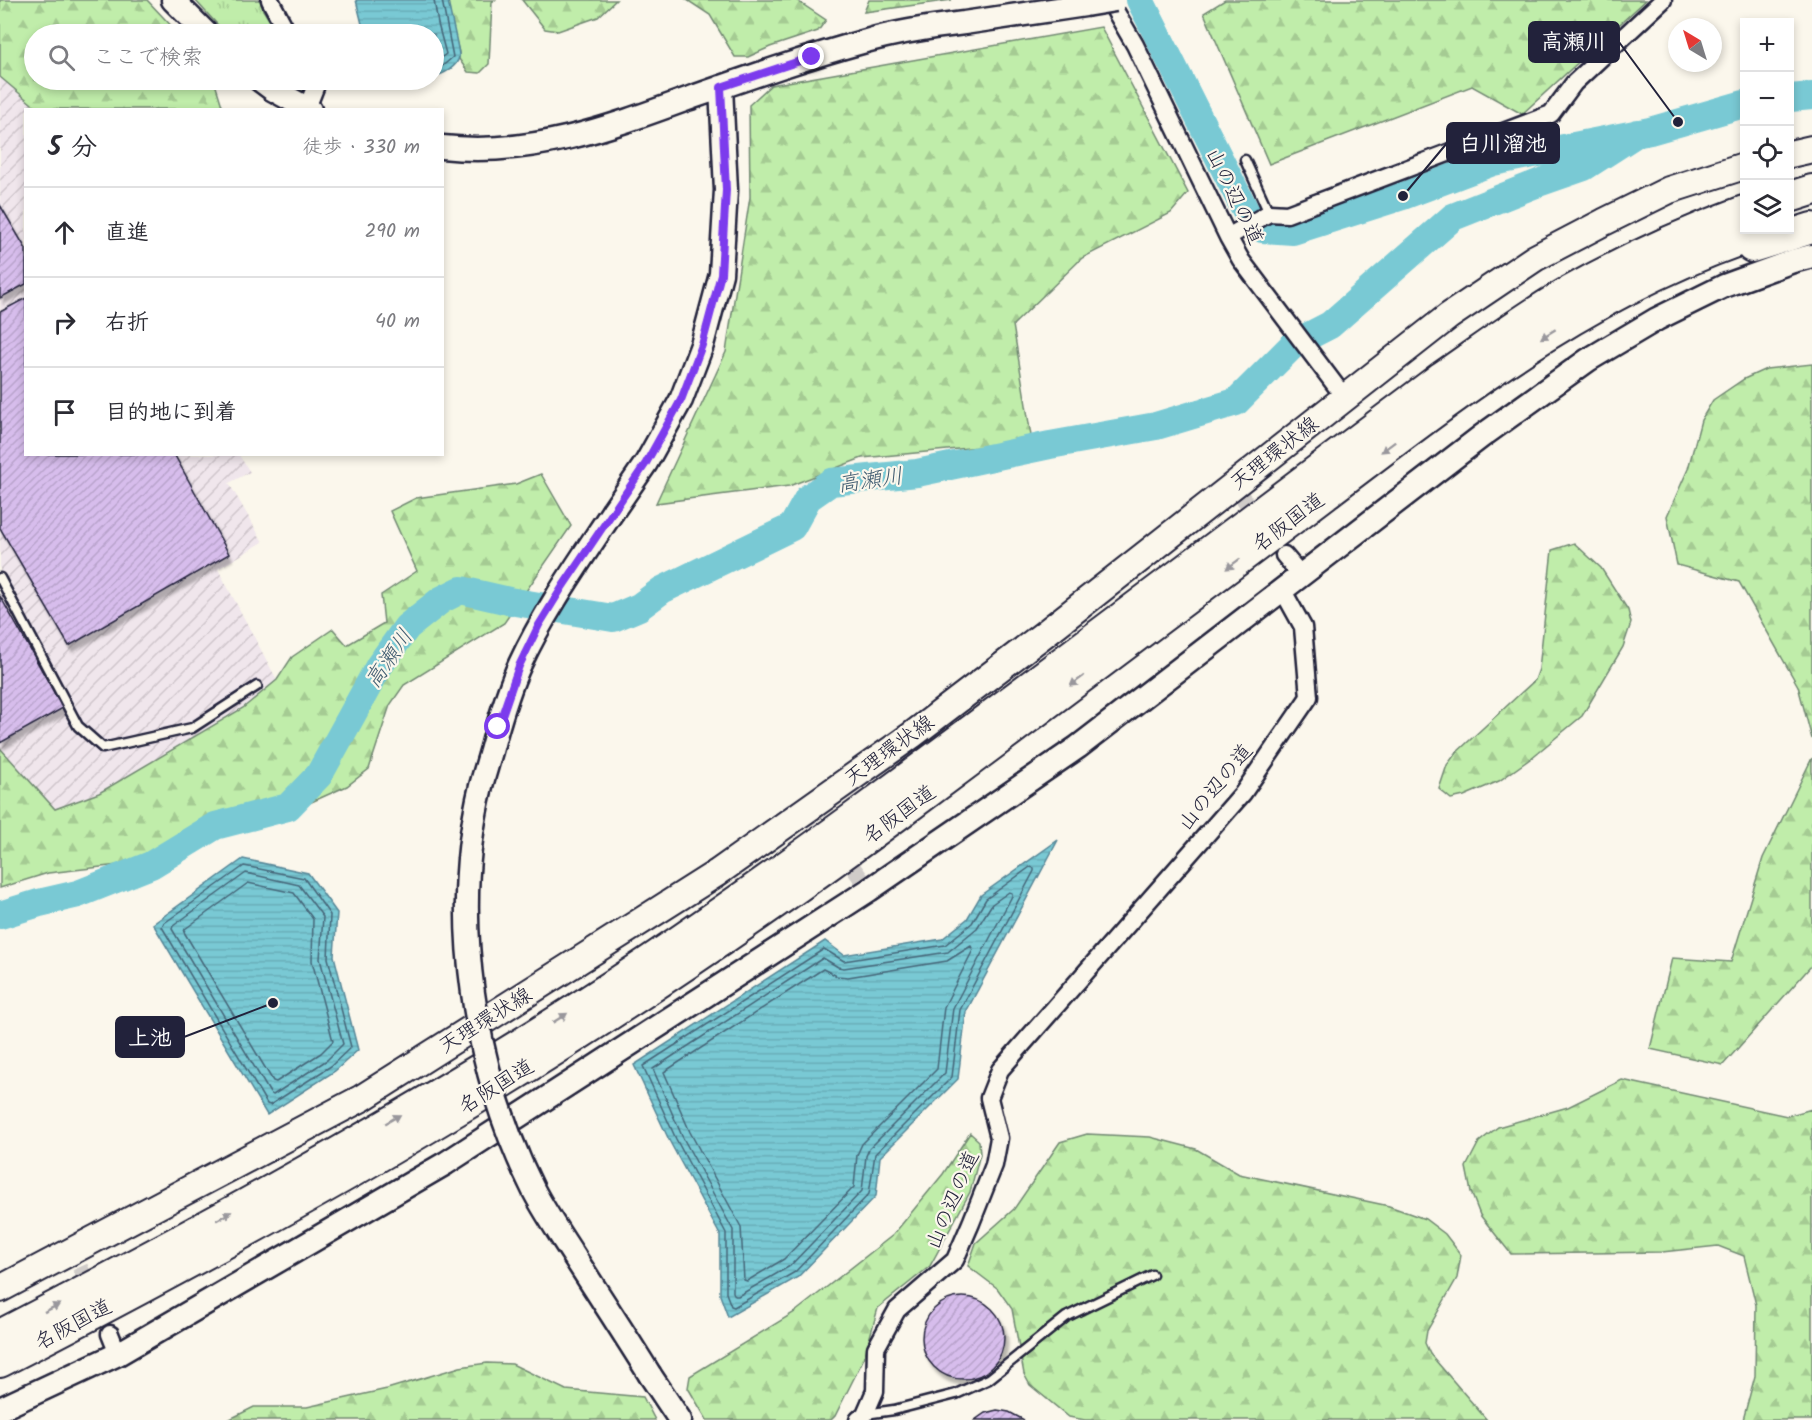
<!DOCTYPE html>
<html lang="ja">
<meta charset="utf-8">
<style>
body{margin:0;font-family:Kalam,"Klee One",sans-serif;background:#f2f2f3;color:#2b2b33}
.controls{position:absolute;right:18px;top:18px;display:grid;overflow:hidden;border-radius:0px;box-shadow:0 3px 9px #0003}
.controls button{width:54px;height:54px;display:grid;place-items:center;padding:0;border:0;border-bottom:2px solid #e1e1e2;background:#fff;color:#2b2b33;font:30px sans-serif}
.compass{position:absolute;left:1668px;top:18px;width:54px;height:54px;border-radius:50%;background:#fff;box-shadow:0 3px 9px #0003;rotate:322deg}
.stop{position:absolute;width:18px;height:18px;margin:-14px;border:4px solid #7c3aed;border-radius:50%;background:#fff}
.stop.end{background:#7c3aed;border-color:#fff;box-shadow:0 2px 6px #0008}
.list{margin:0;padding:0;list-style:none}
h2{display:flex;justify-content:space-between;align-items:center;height:78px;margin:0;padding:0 24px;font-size:26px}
h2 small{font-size:20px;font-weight:400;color:#7c7c81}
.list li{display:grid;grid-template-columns:39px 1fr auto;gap:18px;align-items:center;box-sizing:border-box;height:90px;padding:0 24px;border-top:2px solid #e1e1e2}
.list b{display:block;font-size:22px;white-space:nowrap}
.list em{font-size:20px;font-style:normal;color:#7c7c81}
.icon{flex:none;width:33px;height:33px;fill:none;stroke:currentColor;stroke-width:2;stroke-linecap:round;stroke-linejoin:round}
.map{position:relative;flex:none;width:1812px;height:1420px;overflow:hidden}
.search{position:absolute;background:#fff;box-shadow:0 3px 9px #0003;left:24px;top:24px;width:420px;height:66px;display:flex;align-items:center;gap:15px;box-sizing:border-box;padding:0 21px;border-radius:33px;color:#7c7c81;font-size:22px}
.panel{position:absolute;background:#fff;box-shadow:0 3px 9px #0003;left:24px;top:108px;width:420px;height:348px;border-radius:0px}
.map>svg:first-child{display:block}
</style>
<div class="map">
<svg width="1812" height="1420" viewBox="0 0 1812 1420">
<defs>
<pattern id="industrial-furrows" width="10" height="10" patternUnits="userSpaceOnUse" patternTransform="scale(1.5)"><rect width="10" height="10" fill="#f0e6ec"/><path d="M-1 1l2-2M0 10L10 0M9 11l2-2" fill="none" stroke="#cec5cb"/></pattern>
<pattern id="grass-tufts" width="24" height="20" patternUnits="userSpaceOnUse" patternTransform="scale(1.5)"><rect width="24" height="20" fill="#c0edaa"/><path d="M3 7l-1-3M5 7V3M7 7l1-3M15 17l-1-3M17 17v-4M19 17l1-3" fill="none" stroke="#a5cb93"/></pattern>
<pattern id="forest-firs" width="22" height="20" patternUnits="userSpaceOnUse" patternTransform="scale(1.5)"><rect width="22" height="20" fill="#c0edaa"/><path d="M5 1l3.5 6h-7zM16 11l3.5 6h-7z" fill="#a5cb93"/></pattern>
<pattern id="water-rules" width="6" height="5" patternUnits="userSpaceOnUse" patternTransform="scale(1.5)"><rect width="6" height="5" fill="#79c9d4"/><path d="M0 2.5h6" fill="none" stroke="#68acb7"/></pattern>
<pattern id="building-hatch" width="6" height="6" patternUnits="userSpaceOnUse" patternTransform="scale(1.5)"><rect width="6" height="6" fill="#d7bdec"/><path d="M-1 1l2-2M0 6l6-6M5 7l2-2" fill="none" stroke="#b8a2cb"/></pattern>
<filter id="shadow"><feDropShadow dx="3.5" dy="6" stdDeviation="1.5" flood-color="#0004"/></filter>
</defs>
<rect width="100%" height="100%" fill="#fbf7ec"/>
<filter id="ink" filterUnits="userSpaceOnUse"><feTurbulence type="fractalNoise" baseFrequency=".0167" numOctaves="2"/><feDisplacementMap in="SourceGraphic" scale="12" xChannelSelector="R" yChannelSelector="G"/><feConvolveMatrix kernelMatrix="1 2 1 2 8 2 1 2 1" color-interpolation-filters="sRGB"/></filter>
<g filter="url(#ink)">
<path fill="url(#industrial-furrows)" d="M0 77 38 109 26 110V454L239 455 250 472 229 483 263 542 218 569 277 680 243 708 99 793 56 809 0 748Z"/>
<path fill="url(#grass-tufts)" stroke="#718872" stroke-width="1.5" d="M195 0H260L263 10 278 34H226Z
M278 80H304L303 97Z"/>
<path fill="url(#forest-firs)" stroke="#718872" stroke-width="1.5" d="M0 0H147L179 34H34V80H214L223 109H38L0 77Z
M448 0H495L492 2 489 64 480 73 468 72 459 59V52L451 22Z
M522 0H616L598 17 558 31 545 29Z
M687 0H796L826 20 818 31 770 47 748 57H735L710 15Z
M869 0H952L864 12Z
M1225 0H1646L1522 114 1472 86 1269 164 1204 13Z
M1101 27 1188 193 1171 213 1082 258 1013 325 1032 442 862 458 789 486 656 503 726 352 750 197 749 105 771 85Z
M1812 364V739L1798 686 1739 582 1677 565 1667 516 1688 469 1701 420 1713 400 1744 379 1766 369Z
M541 474 571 526 504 623 404 685 390 705 369 769 347 786 296 809 224 823 145 862 48 873 0 888V748L55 809 99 793 243 708 277 680 292 657 333 629 347 645 384 623 381 595 417 571 390 511 416 498 516 484Z
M1574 543 1601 568 1628 610 1631 623 1623 647 1582 716 1530 759 1499 781 1464 796 1451 799 1439 789 1447 765 1456 753 1535 680 1539 669 1552 550Z
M1812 758V965L1723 1065 1650 1049 1672 958 1731 962 1763 858Z
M1622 1080 1787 1116 1812 1109V1420H1743L1755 1376 1756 1305 1744 1256 1718 1246 1662 1252 1511 1254 1480 1215 1471 1192 1466 1167 1479 1142 1498 1127 1568 1107Z
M970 1133 979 1141 980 1154 970 1192 930 1266 878 1308 864 1358 835 1416 831 1420H707L688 1388 690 1376 795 1312 893 1235 943 1174Z
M1087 1134 1150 1137 1196 1149 1239 1174 1389 1206 1425 1219 1445 1234 1461 1255 1457 1278 1427 1331 1425 1343 1430 1354 1487 1420H1085L1069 1417 1030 1385 1024 1374 1012 1309 997 1288 968 1266 976 1243 1014 1209 1060 1142Z
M487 1363 512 1364 566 1390 643 1397 655 1420H228L254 1407H307L387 1389 460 1367Z"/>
<path fill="url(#water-rules)" stroke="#568697" stroke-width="1.5" d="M356 0H448C449 11 460 51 459 57 457 67 443 75 434 76V34H370L363 28Z
M1058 840 966 1012 958 1079 880 1157 876 1196 798 1277 728 1317 720 1295V1235L670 1142 634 1065 825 941 844 955 942 939 967 919 981 895Z
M243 859 308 873 337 913 334 956 358 1050 335 1071 267 1115 153 924Z"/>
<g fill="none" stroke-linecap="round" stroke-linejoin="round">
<path stroke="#456578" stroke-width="1.5" d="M434 63 446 54 438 24 434 0
M434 70 439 69 453 57 442 0
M244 866 304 878 330 915 328 958 351 1047 331 1066 270 1105 267 1104 162 927 163 924Z
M1030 867 1034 868V871L960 1010 952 1077 875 1154 869 1194 795 1272 734 1307 731 1306 726 1293V1233L676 1139 643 1066 824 949 844 961 945 945 972 923 986 899Z
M246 873 299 885 323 917 320 959 343 1044 327 1060 273 1095 270 1093 172 929 173 926Z
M248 883 294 893 313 919 312 961 333 1041 321 1053 276 1082 273 1081 184 932 185 929Z
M1009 892 1012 893V896L953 1008 945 1073 869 1149 866 1156 862 1191 790 1266 738 1296H735L733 1292V1230L682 1136 653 1069 823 958 838 967 844 968 948 952 977 928 992 904Z
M971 946 973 950 944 1007 937 1069 862 1144 857 1155 854 1187 784 1259 747 1281 744 1280 741 1227 690 1132 664 1072 823 969 837 976 848 977 947 961Z"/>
<path stroke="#79c9d4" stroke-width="28" d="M1140 0 1246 212 1262 229 1293 231 1403 196 1493 162 1650 131 1744 104
M1790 98 1812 96
M0 915 39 903 78 894 151 865 215 826 288 807 319 775 379 666 407 627 441 600 461 590 509 601 613 618 639 607 662 590 792 527 808 498 831 482 917 473 1050 445 1156 426 1236 402 1295 343 1330 325 1453 217 1541 182 1584 167 1637 133"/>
</g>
<path fill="url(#building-hatch)" stroke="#22223b" stroke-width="1.5" filter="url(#shadow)" d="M0 205 26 249V284L0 298Z
M26 298V454H174L229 554 69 646 0 528V312Z
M0 596 63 708 0 743Z
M922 1338a41 41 0 1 1 82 0a41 41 0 1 1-82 0Z
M997 1410 1009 1412 1024 1420H975L985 1413Z"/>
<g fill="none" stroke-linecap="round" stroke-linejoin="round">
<path stroke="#d0ccc9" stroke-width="16" stroke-dasharray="16 8" stroke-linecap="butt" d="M1242 497 1261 522
M810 807 869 890
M80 1267 110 1334"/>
<g stroke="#22223b" stroke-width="13">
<path id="lane" d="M1245 160 1269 213
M0 578 78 726 103 748 192 728 257 686
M865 1414 894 1410 956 1394 989 1379 1066 1317 1152 1275"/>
</g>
<g stroke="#22223b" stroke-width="21">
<path id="street" d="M270 0 288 34
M1109 0 1135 45 1228 237 1241 260 1345 398
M307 108 318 80
M1228 237 1269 213 1287 214 1551 114 1574 83 1663 0
M1284 555 1301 575
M110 1334 118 1354
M858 1420 865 1414 875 1391 876 1348 897 1310 955 1260 971 1223 994 1165 999 1138 989 1098 1000 1070 1243 793 1309 697 1303 627 1282 589"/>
</g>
<g stroke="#22223b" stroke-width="27">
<path id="secondary" d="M173 0 207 34
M260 80 272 89 310 110
M442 147C532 157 611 127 693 97 750 77 807 57 866 41 897 32 931 27 964 23 1004 17 1044 11 1085 5
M613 511 646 463 681 400 702 345 721 274 726 190 721 87
M650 1375 680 1420
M0 1409 118 1354 446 1163 869 890 1078 747 1482 436 1588 360 1657 319 1724 286 1793 261 1812 256"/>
</g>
<g stroke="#22223b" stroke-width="30">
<path id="primary" d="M1790 154 1812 149
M0 1289 362 1098 717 873 912 735 1043 635 1449 316 1535 258 1604 222 1669 190 1744 166"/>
</g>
<g stroke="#22223b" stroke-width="34">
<path id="highway" d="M1790 197 1812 190
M1752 247 1812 228
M0 1335C221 1221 441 1100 648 962 788 868 923 767 1057 666 1185 570 1312 474 1440 378 1481 350 1522 319 1565 294 1623 261 1682 234 1744 211
M0 1362C144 1288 288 1211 427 1128 588 1033 744 928 895 817 1031 716 1166 614 1302 512 1450 400 1591 285 1771 230"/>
</g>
<use href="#lane" stroke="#fbf7ec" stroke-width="8"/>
<use href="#street" stroke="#fbf7ec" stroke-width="16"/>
<use href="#secondary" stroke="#fbf7ec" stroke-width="22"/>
<use href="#primary" stroke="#fbf7ec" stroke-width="26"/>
<use href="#highway" stroke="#fbf7ec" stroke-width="30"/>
<g stroke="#22223b" stroke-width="27" stroke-linecap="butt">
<path id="secondary-bridge" d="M1085 5 1115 0
M613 511C580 561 545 610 520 664 509 688 501 715 494 740 490 756 485 771 481 786 449 917 474 1072 534 1191 547 1216 564 1240 579 1264 603 1301 627 1338 650 1375"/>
</g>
<use href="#secondary-bridge" stroke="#fbf7ec" stroke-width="22"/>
</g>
<defs><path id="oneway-solid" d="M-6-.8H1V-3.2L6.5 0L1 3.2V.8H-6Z" transform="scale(1.5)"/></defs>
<g fill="#99979c">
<use href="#oneway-solid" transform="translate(1548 334) rotate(148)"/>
<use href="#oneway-solid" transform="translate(1388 447) rotate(143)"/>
<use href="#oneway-solid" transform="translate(1233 564) rotate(143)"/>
<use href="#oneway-solid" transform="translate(1077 681) rotate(143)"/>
<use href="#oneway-solid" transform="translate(560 1018) rotate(-32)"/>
<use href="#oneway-solid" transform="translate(393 1119) rotate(-30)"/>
<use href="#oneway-solid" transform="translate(224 1216) rotate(-29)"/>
<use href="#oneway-solid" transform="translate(52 1308) rotate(-27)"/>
</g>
</g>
<g fill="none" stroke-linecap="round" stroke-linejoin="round" filter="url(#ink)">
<path stroke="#7c3aed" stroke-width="8" d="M498 727 519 666 539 625 563 586 646 463 681 400 702 345 721 274 726 190 721 87 812 57"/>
</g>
<g text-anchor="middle" stroke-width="4.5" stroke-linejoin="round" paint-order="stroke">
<g font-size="21" fill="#22223b" stroke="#fbf7ec">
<text transform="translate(1235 196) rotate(64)" y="7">山の辺の道</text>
<text transform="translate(1274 453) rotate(-38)" y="7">天理環状線</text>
<text transform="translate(1288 522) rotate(-37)" y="7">名阪国道</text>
<text transform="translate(889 750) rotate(-36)" y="7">天理環状線</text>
<text transform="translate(1215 787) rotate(-51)" y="7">山の辺の道</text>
<text transform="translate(899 814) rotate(-36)" y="7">名阪国道</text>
<text transform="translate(485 1020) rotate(-32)" y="7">天理環状線</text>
<text transform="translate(496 1086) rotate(-32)" y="7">名阪国道</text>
<text transform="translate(952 1200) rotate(-67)" y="7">山の辺の道</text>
<text transform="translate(73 1324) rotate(-28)" y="7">名阪国道</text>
</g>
<g font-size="22" font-style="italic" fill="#405c71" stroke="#fbf7ec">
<text transform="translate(870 479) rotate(-8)" y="8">高瀬川</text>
<text transform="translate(388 658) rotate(-55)" y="8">高瀬川</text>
</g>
</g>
<path fill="none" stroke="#22223b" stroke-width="2" d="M1678 122L1619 42M1403 196L1447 143M273 1003L184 1037"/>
<g fill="#22223b" stroke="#fbf7ec" stroke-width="2">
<circle cx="1678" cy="122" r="6"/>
<circle cx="1403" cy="196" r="6"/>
<circle cx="273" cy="1003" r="6"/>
</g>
<g fill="#22223b" stroke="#22223b" stroke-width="2">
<rect x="1529" y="22" width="90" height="40" rx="6"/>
<rect x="1447" y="123" width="112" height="40" rx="6"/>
<rect x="116" y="1017" width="68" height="40" rx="6"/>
</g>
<g font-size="22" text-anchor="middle" font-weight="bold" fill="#fff">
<text x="1574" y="49">高瀬川</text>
<text x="1503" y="151">白川溜池</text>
<text x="150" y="1045">上池</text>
</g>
</svg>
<div class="controls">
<button>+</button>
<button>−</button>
<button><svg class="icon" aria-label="locate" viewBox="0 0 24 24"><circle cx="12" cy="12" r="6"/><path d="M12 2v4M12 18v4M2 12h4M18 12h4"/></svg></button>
<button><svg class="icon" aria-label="layers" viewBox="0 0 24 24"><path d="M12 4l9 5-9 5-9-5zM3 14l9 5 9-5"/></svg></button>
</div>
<svg class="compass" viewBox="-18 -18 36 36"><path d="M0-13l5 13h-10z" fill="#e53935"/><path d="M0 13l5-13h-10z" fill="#7c7c81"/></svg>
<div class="stop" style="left:498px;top:727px"></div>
<div class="stop end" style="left:812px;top:57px"></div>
<div class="search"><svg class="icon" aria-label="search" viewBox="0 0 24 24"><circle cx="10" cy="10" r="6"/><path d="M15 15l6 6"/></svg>ここで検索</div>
<section class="panel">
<h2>5 分<small>徒歩 · 330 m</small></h2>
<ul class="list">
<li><svg class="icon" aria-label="ahead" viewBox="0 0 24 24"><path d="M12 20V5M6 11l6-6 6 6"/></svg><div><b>直進</b></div><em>290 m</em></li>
<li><svg class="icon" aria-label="right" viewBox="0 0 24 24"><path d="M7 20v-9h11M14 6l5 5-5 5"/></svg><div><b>右折</b></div><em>40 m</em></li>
<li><svg class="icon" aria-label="arrive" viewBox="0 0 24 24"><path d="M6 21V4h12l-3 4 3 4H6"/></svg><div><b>目的地に到着</b></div></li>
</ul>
</section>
</div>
